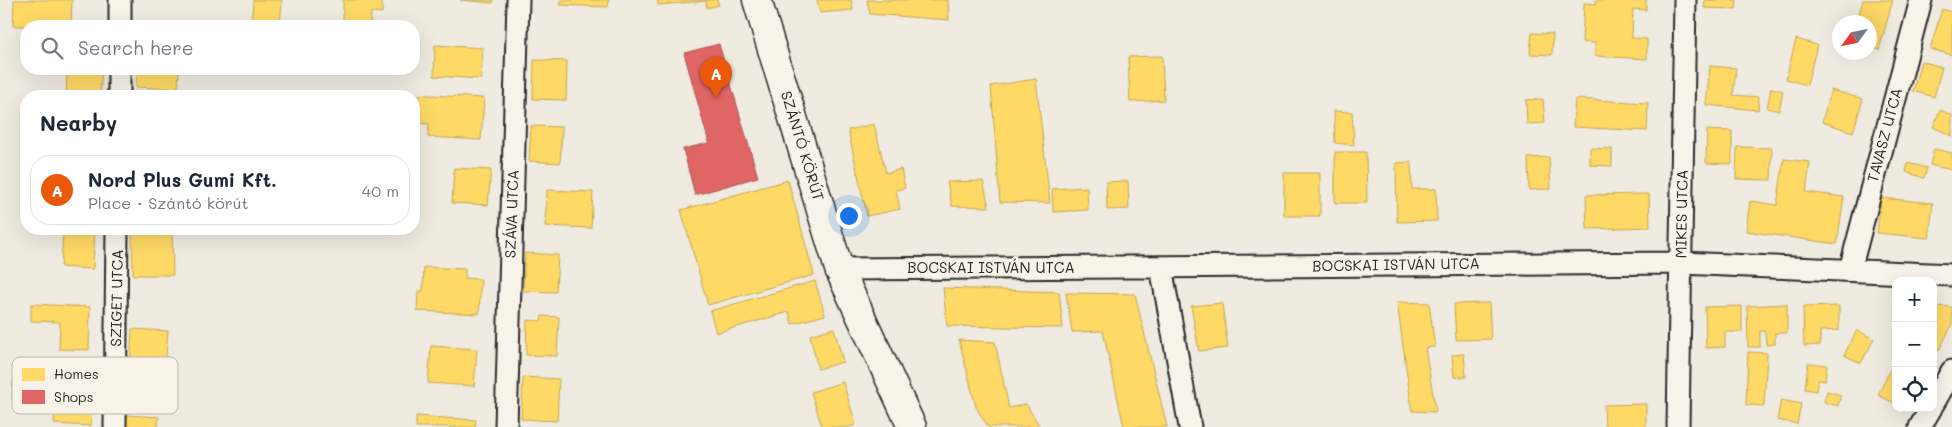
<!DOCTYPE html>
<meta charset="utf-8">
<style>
body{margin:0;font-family:Mali,sans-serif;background:#f2f2f3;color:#1f2937}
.controls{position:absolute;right:15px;bottom:15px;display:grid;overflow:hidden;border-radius:10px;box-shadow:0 5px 20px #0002}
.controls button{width:45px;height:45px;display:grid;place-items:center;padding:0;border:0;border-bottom:1px solid #e0e1e3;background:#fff;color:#1f2937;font:25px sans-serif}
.compass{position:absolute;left:1832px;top:15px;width:45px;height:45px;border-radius:50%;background:#fff;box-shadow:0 5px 20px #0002;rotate:237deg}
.you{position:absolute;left:848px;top:215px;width:18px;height:18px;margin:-12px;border:4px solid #fff;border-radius:50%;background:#1a73e8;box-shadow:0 0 0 8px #1a73e833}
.badge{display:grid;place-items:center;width:32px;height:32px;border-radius:50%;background:#ea580c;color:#fff;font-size:16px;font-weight:700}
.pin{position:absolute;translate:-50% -41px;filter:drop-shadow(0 1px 2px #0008)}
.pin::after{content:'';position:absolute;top:26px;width:18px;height:15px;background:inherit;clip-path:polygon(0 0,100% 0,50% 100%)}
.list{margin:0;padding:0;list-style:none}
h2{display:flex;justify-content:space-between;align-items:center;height:65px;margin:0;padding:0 20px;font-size:21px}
h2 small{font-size:16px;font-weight:400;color:#747a83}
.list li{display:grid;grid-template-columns:32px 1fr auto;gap:15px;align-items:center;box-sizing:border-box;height:70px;margin:0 10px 10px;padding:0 10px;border:1px solid #e0e1e3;border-radius:20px}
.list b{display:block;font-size:19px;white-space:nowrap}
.list p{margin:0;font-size:16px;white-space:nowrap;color:#747a83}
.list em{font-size:16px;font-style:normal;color:#747a83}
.icon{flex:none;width:28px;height:28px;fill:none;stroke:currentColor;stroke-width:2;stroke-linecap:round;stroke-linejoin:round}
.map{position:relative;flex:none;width:1952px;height:427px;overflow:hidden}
.search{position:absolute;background:#fff;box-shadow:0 5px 20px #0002;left:20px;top:20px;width:400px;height:55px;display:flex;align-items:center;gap:12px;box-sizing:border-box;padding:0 18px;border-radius:20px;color:#747a83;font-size:19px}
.panel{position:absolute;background:#fff;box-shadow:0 5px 20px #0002;left:20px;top:90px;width:400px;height:145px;border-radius:20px}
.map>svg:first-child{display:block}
</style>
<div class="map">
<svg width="1952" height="427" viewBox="0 0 1952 427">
<rect width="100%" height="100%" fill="#efebe0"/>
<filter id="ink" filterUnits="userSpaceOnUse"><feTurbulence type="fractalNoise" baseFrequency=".02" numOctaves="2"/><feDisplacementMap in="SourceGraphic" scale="10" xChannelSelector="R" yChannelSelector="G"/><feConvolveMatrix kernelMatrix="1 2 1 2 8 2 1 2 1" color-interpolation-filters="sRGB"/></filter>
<g filter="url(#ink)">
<path fill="#ffd966" stroke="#bfa554" d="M14 0H72L71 26H13Z
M253 0H282L280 26H251Z
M343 0H382V13L371 12 370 26H343Z
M460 0H493V3Z
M561 0H609L608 7 560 5Z
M658 0H717L719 5 707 8 706 1 658 5Z
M817 0H851L853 10 820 13Z
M867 0H948L949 20 870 14Z
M1596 0H1646V10L1633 9 1632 38 1647 39V59L1595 56V43L1582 42 1584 3 1596 4Z
M1705 0H1737L1736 9 1704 8Z
M1863 0H1893L1879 50 1870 47V22H1857Z
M1942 9 1952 12V55L1930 49Z
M1532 33 1553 34 1552 55 1530 54Z
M1796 39 1817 45 1807 85 1786 79Z
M435 45 483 48 481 79 434 76Z
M1162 56 1164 100 1130 102 1128 57Z
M534 60 567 61 566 100 533 99Z
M1921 61 1942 67 1934 97 1913 91Z
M1710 66 1736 68 1733 95 1759 97 1758 110 1706 105Z
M67 69H102L100 96H66Z
M137 69H179L178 89 136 87Z
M1036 79 1050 203 1000 202 991 86Z
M1771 88 1783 91 1779 111 1767 108Z
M1831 90 1863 99 1853 132 1822 122Z
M375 92 484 98 481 140 428 137 429 124 414 123V96H374Z
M1543 99 1545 123 1527 124 1526 100Z
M1575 99 1648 103 1647 131 1573 127Z
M1940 110 1952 115V136L1933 127Z
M1334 111 1352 112 1354 145 1335 143Z
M874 124 886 173 901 169 905 188 896 190 900 209 867 216 848 130Z
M531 126 562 127 560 163 529 161Z
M1707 130 1732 131V164L1706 163Z
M1737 147 1772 148 1771 180 1736 179Z
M1590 148 1612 149V166L1590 165Z
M1934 149 1952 153V170L1930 165Z
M1335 152H1366L1367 203H1335Z
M1549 157 1551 189 1529 190 1528 158Z
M1784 159 1810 162 1806 192 1844 197 1837 244 1746 231 1750 201 1777 205Z
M1411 162 1412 189H1436L1437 221 1397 222 1396 163Z
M1908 163 1927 168 1924 178 1906 172Z
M454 168 491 170 488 205 452 203Z
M1284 173H1320V216H1284Z
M788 180 814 275 708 305 681 210Z
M983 181 989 207 952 206 947 182Z
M1128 181 1129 209 1107 210 1106 182Z
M1087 187 1088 210 1053 212 1052 189Z
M547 190 593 192 591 228 545 226Z
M1649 194 1650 227 1587 229 1586 195Z
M1881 198 1933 203 1929 238 1877 233Z
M37 229H82V231Z
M63 230 95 232 93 269 61 267Z
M132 232H172L173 275H133Z
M525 253 558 255 556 292 523 291Z
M424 267 465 269V278L481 279 479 314 417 311 418 291H423Z
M815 281 825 315 792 324 789 312 716 333 710 311Z
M943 288 1059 292 1063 328 947 326Z
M1066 293 1135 294 1167 427H1124L1103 331 1072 332Z
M1397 302 1429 303 1435 347 1425 348 1436 412 1412 411Z
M1222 303 1228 348 1199 351 1191 306Z
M1489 303 1491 339 1456 340 1454 304Z
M31 304 90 307 89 350 59 349 60 322 31 321Z
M1787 304V333H1775V344L1766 345 1765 331H1760V347H1748L1747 306Z
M1742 306V332H1725V347L1706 348 1705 307Z
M1839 306V330L1820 331V345L1804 346 1803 307Z
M1933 306 1952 307V325L1939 350 1933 347Z
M542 316 559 317 557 356 526 355 527 320 541 321Z
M834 328 843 362 818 369 810 335Z
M132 329 168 331 165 369 130 367Z
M1857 330 1874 339 1861 363 1844 355Z
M959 340 995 342 1009 408 1026 404 1040 427H988L976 407Z
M431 346 477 349 474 386 428 383Z
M1748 352 1767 353 1764 406 1746 405Z
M1464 354 1466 377H1454L1452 355Z
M1808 363 1827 365 1825 381 1818 380 1816 391 1805 389Z
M1892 366 1896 367V404L1878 395Z
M523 377 559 379 557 421 521 419Z
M13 382 93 386 91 426 54 424 55 401 12 399Z
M843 382 856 425 849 427H822L811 392Z
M1827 391 1841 395 1838 406 1824 402Z
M1781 400 1801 404 1797 424 1777 420Z
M1646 404V427H1605L1604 405Z
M127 415 159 417 158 427H126Z
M416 416 476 420 475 427H416Z"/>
<path fill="#e06666" stroke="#aa5454" d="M719 44 758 177 695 195 683 149 709 143 684 53Z"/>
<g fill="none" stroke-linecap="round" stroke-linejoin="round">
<g stroke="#2b2b2b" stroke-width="25">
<path id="street" d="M120 26V0
M119 96V69
M1161 267 1190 427
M839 269 1682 263 1952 275
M1850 270 1921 0
M1933 404 1952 371
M115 427 117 229
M506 427 518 0
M1678 427 1685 0
M1920 427 1931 408"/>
</g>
<g stroke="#2b2b2b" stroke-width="31">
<path id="secondary" d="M757 0 839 269 912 427"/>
</g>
<use href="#street" stroke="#f7f3e8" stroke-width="21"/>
<use href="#secondary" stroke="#f7f3e8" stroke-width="28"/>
</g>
</g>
<g text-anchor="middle" stroke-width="5" stroke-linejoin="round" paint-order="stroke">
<g font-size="15" fill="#2b2b2b" stroke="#f7f3e8">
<text transform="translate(1885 135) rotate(-75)" y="5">TAVASZ UTCA</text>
<text transform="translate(802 146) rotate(73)" y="5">SZÁNTÓ KÖRÚT</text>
<text transform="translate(512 214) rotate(-88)" y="5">SZÁVA UTCA</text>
<text transform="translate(1682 214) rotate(-89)" y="5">MIKES UTCA</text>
<text transform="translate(1396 265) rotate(-1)" y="5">BOCSKAI ISTVÁN UTCA</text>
<text x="991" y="273">BOCSKAI ISTVÁN UTCA</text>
<text transform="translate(117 298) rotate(-89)" y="5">SZIGET UTCA</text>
</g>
</g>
<rect x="12" y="357" width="166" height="57" rx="8" fill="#f7f3e8" stroke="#bab7af" stroke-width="1"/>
<rect x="22" y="368" width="23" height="13" fill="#ffd966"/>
<rect x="22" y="390" width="23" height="14" fill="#e06666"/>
<g font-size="14" fill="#2b2b2b">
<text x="54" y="379">Homes</text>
<text x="54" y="402">Shops</text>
</g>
</svg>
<div class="controls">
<button>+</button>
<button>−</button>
<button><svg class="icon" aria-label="locate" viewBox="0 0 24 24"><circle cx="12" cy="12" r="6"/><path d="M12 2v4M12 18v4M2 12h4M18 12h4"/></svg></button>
</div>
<svg class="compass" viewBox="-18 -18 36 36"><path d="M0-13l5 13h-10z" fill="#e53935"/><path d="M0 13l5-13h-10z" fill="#747a83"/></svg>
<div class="you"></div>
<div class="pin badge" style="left:716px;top:98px">A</div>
<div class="search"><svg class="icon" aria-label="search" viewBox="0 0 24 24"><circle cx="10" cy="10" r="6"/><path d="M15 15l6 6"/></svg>Search here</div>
<section class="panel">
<h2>Nearby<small></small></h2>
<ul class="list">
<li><span class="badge">A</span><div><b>Nord Plus Gumi Kft.</b><p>Place · Szántó körút</p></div><em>40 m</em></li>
</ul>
</section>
</div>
